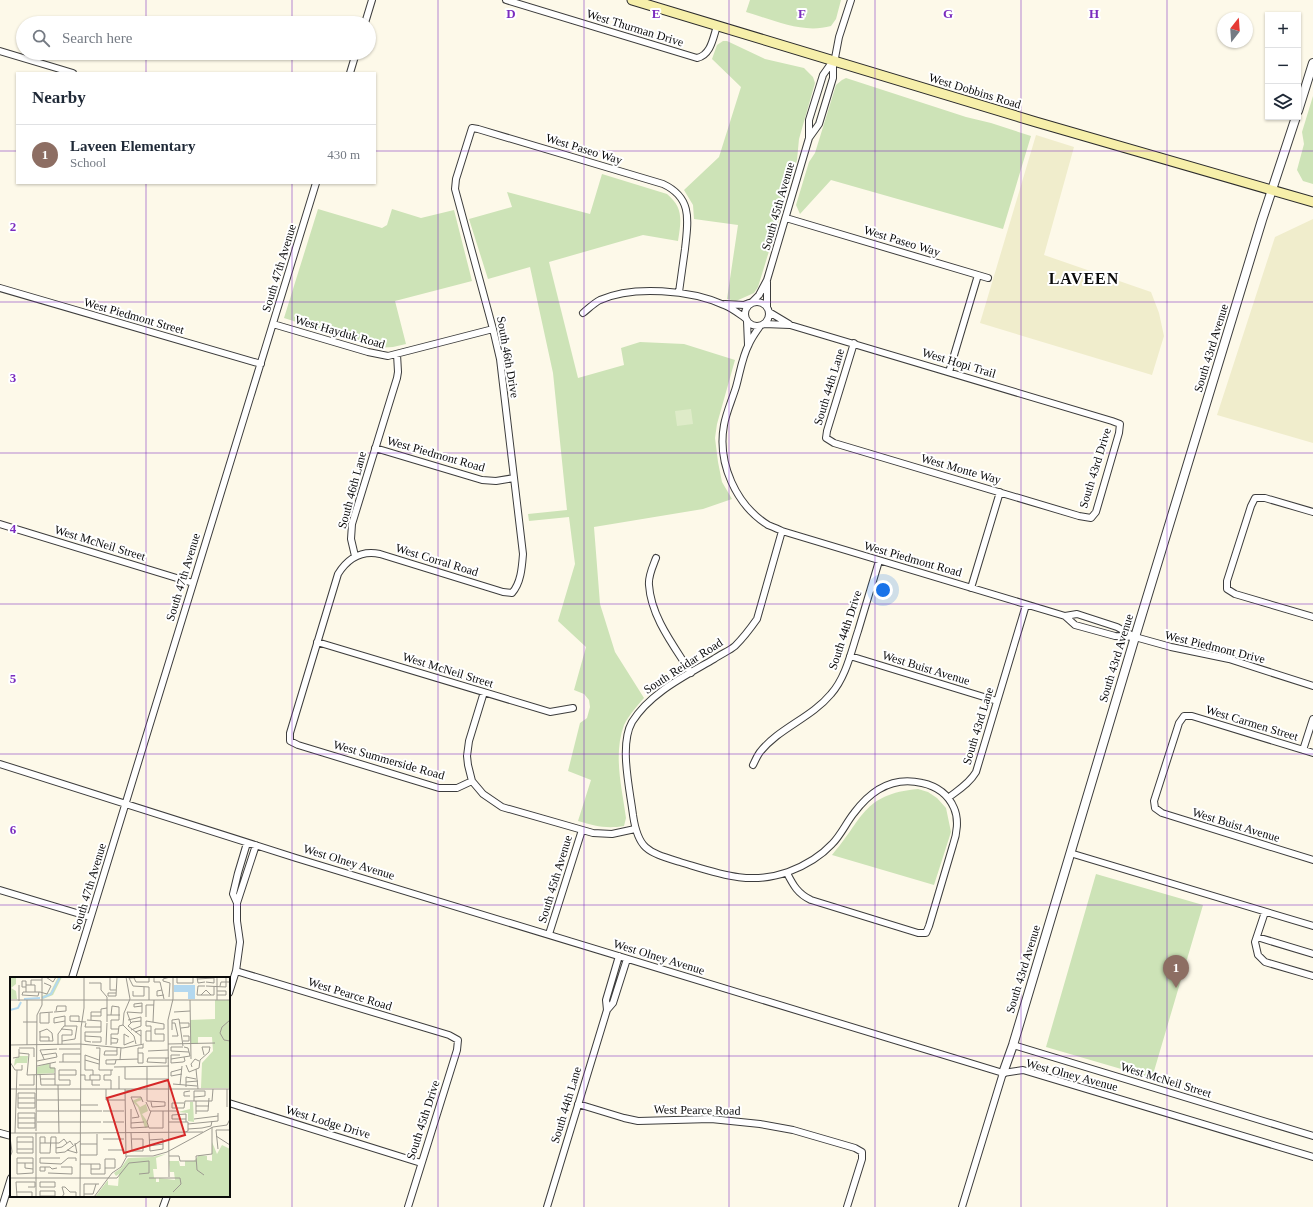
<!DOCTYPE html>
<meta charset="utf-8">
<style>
body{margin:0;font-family:Georgia,serif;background:#f2f2f3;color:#1f2937}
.controls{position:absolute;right:12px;top:12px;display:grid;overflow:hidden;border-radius:0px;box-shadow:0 1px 3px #0004}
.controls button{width:36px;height:36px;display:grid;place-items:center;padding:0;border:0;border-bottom:1px solid #e0e1e3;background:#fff;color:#1f2937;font:20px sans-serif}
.compass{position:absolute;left:1217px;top:12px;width:36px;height:36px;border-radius:50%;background:#fff;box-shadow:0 1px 3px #0004;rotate:17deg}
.you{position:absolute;left:883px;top:590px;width:14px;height:14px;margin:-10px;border:3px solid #fff;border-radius:50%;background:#1a73e8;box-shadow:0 0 0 6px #1a73e833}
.badge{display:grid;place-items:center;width:26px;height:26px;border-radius:50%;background:#aa3135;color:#fff;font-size:13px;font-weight:700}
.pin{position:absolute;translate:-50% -33px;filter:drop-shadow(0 1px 2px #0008)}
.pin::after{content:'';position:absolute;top:21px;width:14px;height:12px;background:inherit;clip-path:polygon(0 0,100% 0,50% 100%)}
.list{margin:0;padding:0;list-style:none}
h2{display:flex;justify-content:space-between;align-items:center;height:52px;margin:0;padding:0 16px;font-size:17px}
h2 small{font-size:13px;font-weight:400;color:#747a83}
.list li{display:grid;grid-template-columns:26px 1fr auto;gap:12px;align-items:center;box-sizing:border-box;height:60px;padding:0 16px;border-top:1px solid #e0e1e3}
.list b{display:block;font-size:15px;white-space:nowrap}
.list p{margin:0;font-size:13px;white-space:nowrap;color:#747a83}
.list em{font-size:13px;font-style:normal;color:#747a83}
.icon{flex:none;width:22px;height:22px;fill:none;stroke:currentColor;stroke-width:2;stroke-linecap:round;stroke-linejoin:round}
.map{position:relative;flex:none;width:1313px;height:1207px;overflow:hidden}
.search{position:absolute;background:#fff;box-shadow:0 1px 3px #0004;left:16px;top:16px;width:360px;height:44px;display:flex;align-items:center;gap:10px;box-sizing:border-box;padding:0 14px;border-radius:22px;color:#747a83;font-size:15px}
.panel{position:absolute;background:#fff;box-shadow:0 1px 3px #0004;left:16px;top:72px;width:360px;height:112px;border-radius:0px}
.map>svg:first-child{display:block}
</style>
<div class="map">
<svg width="1313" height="1207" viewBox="0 0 1313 1207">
<rect width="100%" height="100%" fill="#fdf9e9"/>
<path fill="#f0edcc" d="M1036 135 1074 147 1044 255 1151 292 1159 313 1164 336 1152 375 980 323Z
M1313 219V443L1217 415 1275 237Z"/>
<path fill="#cde3b7" d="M750 0H841L836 19 831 26C802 34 774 20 746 12Z
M723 41H727L765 59 804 68 813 77 815 83 799 139 797 160 758 287 754 293 736 301 727 299 738 225 694 219 693 205 684 190 719 157 741 87 712 59 717 45Z
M846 78 966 117 991 123 1031 136 1003 229 831 180 800 214 796 205 809 162 815 153 836 85 842 80Z
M1313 96V184L1303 181 1297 170 1304 144 1302 132Z
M602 174 667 194C684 208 681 221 678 241L643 235 549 262 578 378 624 365 621 348 640 342 684 344 735 360 717 424 715 438 718 462 722 482 732 499 703 509 594 527 600 604 615 652 644 698C637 706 629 715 624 725 613 755 622 788 626 818L624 826C606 829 595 826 578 821L591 780 568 771 580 723 587 718 590 707 589 700 584 694 574 690 586 647 558 621 575 564 569 517 529 521 528 514 567 510 553 373 530 267 488 279 469 219 512 207 507 192 590 214Z
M318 209 382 228 387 225 392 209 421 218 454 210 472 281 395 301 406 344 393 347 377 348 284 318Z
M918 789 928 792 937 798 946 808 951 832 934 885 832 855C863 820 862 794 918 789Z
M1096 874 1203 905 1152 1078 1046 1047Z"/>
<path fill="#deebc8" d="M691 409 693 424 677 426 675 411Z"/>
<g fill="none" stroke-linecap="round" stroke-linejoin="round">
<g stroke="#3d3d3d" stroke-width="8">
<path id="minor" d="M506 0 697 58C711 55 713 38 717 26
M365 23 372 0
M0 51 73 73
M350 73 356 53
M809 138 819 124 833 78V61
M786 218 988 278
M767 282V307
M0 288 261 364
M745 314a12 12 0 1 1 24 0a12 12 0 1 1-24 0Z
M752 302 759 295 767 280 809 138V120L823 75 835 58 839 37 851 0
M725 304 744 305 749 303
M769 312 789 324
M583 313C588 309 594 303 600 300 633 285 691 290 724 305 732 308 738 313 745 318
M747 321 748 345
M273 324 368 352 388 356 493 329
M764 324 790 325 1112 421 1120 424 1119 433 1096 512 1091 518 1079 516 834 443 826 438 827 431 854 343
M760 326C756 332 752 337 749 344 742 357 740 373 736 387 732 400 726 413 724 425 717 463 736 505 768 525 773 527 778 529 782 531L1065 616 1075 625 1115 636 1135 637
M949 372 978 275
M375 448 482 480 496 481 514 478
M1313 512 1265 498H1255L1251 506 1227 581V589L1235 594 1313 617
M0 524 193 583
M782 531 757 619C750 629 743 638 735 646 729 651 721 654 714 659 685 676 650 693 632 722 619 745 630 790 633 815 638 850 648 852 680 862 717 873 749 886 788 872 804 866 820 857 832 844 841 835 846 823 854 813 871 790 893 776 922 783 936 786 948 794 954 808 959 819 957 834 953 845L929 926 926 933H918L811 900C798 894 793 885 787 873
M355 556 351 539 352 524 397 378 398 372 397 354
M656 558C653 566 648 576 649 585 651 617 674 646 691 673
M971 588 1000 492
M1065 616 1077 614 1117 627 1135 637 1171 647 1229 659 1313 686
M317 642 550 712 573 708
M850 656 997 701
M484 692 469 741 467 756 468 765 472 781 483 794 502 807 593 833 612 834 635 829
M1303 750 1313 719
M1313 753 1192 716H1184L1179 723 1154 801 1155 808 1162 813 1313 860
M0 764 296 858 1003 1073 1023 1070 1313 1157
M753 765C755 761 757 756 760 752 779 728 811 718 831 694 846 677 851 652 858 631 865 607 872 584 879 561
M472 781 457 788H439L298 745 290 741V733L338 574C348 558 361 550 380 554L503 592 512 593C521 583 522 567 523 554L500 359 493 329 455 189 456 179 472 128 478 129 663 184C693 198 688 221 685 249 683 263 681 278 679 292
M948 798C958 790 969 784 976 772L1026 605
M1070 853 1313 926
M0 890 90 917
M237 903 256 845
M1265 912 1255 942 1258 955 1265 962 1313 976
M549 934 582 830
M1257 937 1313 954
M236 971 449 1035 458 1040 457 1050 408 1207
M72 978 316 183
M229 993 236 971 240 942 237 921V903L233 894 238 873 247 843
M607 1010 613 1003 627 959
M1013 1045 1313 1136
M229 1103 421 1163
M578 1104 624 1118 638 1121 711 1119 760 1124 793 1130 855 1148 862 1152V1159L847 1207
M0 1133 11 1136
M2 1207 11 1178
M163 1207 167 1196
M547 1207 607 1010 606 1000 619 956
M962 1207 1003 1073"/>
</g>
<g stroke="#3d3d3d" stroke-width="10">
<path id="tertiary" d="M1298 111 1313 63
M1003 1073 1013 1045 1135 637 1262 220 1296 117"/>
</g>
<g stroke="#2c2c2c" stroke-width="11">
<path id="secondary" d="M632 0 1036 122 1313 202"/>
</g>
<use href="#minor" stroke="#fff" stroke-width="6"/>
<use href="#tertiary" stroke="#fff" stroke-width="8"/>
<use href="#secondary" stroke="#f6efaa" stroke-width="9"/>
</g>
<path fill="none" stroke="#7b2cbf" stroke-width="1" stroke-opacity="0.55" d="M146 0V23M292 0V23M438 0V1207M584 0V1207M729 0V1207M875 0V1207M1021 0V1207M1167 0V1207M146 53V73M292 53V73M0 151H17M375 151H1313M146 183V978M292 183V1207M0 302H1313M0 453H1313M0 604H1313M0 754H1313M0 905H1313M0 1056H11M229 1056H1313M146 1196V1207"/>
<g text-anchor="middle" stroke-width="4" stroke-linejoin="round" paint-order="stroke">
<g font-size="12" fill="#0a0a0a" stroke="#fff">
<text transform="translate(635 28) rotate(17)" y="4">West Thurman Drive</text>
<text transform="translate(975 91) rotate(17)" y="4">West Dobbins Road</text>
<text transform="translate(584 149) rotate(17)" y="4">West Paseo Way</text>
<text transform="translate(778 206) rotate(-74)" y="4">South 45th Avenue</text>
<text transform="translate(902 241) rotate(17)" y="4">West Paseo Way</text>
<text transform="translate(279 268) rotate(-73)" y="4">South 47th Avenue</text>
<text transform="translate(134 316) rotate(16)" y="4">West Piedmont Street</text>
<text transform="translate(340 332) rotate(16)" y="4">West Hayduk Road</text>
<text transform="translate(1211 348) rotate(-73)" y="4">South 43rd Avenue</text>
<text transform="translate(508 357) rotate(80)" y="4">South 46th Drive</text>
<text transform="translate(959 363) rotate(17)" y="4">West Hopi Trail</text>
<text transform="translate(829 387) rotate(-73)" y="4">South 44th Lane</text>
<text transform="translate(436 454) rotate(16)" y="4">West Piedmont Road</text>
<text transform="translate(1095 468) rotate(-73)" y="4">South 43rd Drive</text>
<text transform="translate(961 469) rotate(16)" y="4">West Monte Way</text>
<text transform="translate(352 490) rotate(-75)" y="4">South 46th Lane</text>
<text transform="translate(100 543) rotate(17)" y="4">West McNeil Street</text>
<text transform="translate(913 559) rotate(16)" y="4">West Piedmont Road</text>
<text transform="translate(437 560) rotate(17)" y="4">West Corral Road</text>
<text transform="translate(183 577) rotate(-73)" y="4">South 47th Avenue</text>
<text transform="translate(845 630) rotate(-72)" y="4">South 44th Drive</text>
<text transform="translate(1215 647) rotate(14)" y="4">West Piedmont Drive</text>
<text transform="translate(1116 658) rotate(-73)" y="4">South 43rd Avenue</text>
<text transform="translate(683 666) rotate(-33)" y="4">South Reidar Road</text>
<text transform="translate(926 668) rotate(17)" y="4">West Buist Avenue</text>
<text transform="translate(448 670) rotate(17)" y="4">West McNeil Street</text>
<text transform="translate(1252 723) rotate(17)" y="4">West Carmen Street</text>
<text transform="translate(978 726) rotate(-73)" y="4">South 43rd Lane</text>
<text transform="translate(389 760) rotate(16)" y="4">West Summerside Road</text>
<text transform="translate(1236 825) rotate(17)" y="4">West Buist Avenue</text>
<text transform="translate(349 862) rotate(17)" y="4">West Olney Avenue</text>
<text transform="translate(555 879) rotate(-73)" y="4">South 45th Avenue</text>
<text transform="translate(89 887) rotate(-73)" y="4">South 47th Avenue</text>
<text transform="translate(659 957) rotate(17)" y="4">West Olney Avenue</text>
<text transform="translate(1023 969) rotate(-73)" y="4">South 43rd Avenue</text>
<text transform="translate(350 994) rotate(17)" y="4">West Pearce Road</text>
<text transform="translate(1072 1075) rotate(15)" y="4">West Olney Avenue</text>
<text transform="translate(1166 1080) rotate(17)" y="4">West McNeil Street</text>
<text transform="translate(566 1105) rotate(-73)" y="4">South 44th Lane</text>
<text transform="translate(697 1110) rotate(1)" y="4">West Pearce Road</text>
<text transform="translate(423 1120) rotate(-72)" y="4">South 45th Drive</text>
<text transform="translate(328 1122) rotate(17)" y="4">West Lodge Drive</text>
</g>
<g font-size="16" font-weight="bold" letter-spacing="1" fill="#0a0a0a" stroke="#fff">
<text x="1084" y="284">LAVEEN</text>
</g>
</g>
<g transform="translate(10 977)">
<rect width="220" height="220" fill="#fdf9e9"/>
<path d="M1 0H6V7L1 11 6 14 7 22H0ZM48 0H52L43 18 33 22 32 19 40 16ZM205 23H220V111H191L192 86 203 74 202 60H188V67H181L180 43 205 42ZM10 79H18L17 86H7L4 89 5 82ZM39 86 40 90 45 91 44 96 27 97V90ZM131 120 132 123 126 125 130 130 136 127 138 134 132 137 137 144 138 150 135 151 128 130 122 124ZM180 125H183L184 145 178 144V136L168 135 180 132ZM202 165 207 177 212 168 220 172V220H85L98 203V208L108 209 109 197 106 199 104 196 111 191 118 181 142 180 156 177 146 181 147 192H143L144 201H146V205H149V201L165 203 164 195H160L159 184H169L170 189H175V184H184L189 178 197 179V183L202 184Z" fill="#cde3b7"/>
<path d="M164 8H185V22H178V15H164Z" fill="#b3d8ef"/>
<path fill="none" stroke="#b3d8ef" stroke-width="2" d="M32 21 41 17 50 0M14 22 30 21M0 33 8 31 11 25"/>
<path fill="none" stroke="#9c9990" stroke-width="1" d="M36 0 43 5 46 0M100 0V13H106M116 0 120 22 114 36 113 48 124 59 126 67M144 0V5H150L154 22M187 0 188 6 195 5M207 0V23M119 1 123 9 139 10V23M119 1 134 0M124 1 126 5H139V0M167 1V6H183V1M187 2 204 1M196 5 204 6V1M79 6H91V13L97 20V45M16 8H25V15M21 8V3H32M195 9H188L187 18H204V9M196 9 216 10V1M210 9 211 5H220M16 10H12V4H16V15M152 13 147 14V19L154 18M123 14V19H134V10M29 15 28 19 12 18 13 15H30L37 17 41 9 34 6M106 16H98V19H106L107 0M191 18 196 13 201 18M207 18H216V14H207M159 20 160 6 153 4V2L160 0M163 22V0M0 23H220M17 23V68M180 23 181 82M9 24V8M44 35 56 34V29H47L46 34M164 35 180 34M39 36V46H30V36L43 35M97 38H110M101 38 102 29 109 30M81 39H91V32L97 31M136 40V28H144M169 42 173 69M77 43 91 44V55H75V64L81 65M81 43V35H91M118 43 131 40V49L121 53M220 43 212 50 210 56 214 63 220 64M55 44 44 46V41L55 39V49M69 44V39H60V44L76 45M131 44 122 45 118 49 131 59M13 45H27M143 45 144 23M76 46 75 50H91M121 46 117 35 132 36V26L124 27V30L132 29M162 46H165L168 59H162M170 46H179V50L171 51M51 52 62 53V58H52V67M109 52H101V43H109V30M162 53V43L169 42M141 54H136V64H154V57H145V52H154V47L136 44V49H141V64M29 55 37 52 42 56M30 55V64H43L42 56M125 55 131 53V67M75 59 91 60V65H82M173 59H179V64H173M30 60H39V64M119 60 114 57V68L124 64M52 64 65 62M101 66H107L108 62 101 61M158 67 205 66M0 68 70 67 113 71 134 67M48 68V57L54 49H67L65 62M96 68 97 46M101 68V57H108L109 49 113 48M173 70H161V74L179 75M9 71H24V80M86 71H90L89 93H103M49 72H70M107 74H95L94 78H107V70M138 74 158 73M9 76 19 77 17 98 45 97M128 76H133V86H128V71H133V68M170 78H161V86L173 85 175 84 174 80M3 81 9 80V72M156 81V86L137 85 138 81H159M34 82 30 73 47 72M161 82 180 79 178 71 174 70M75 83 89 87M96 83 128 82M96 83V87H105L106 83M110 83 111 71M27 84 47 80 46 76 32 78M0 85 5 93H12V88M49 85H70M53 85V77H71M40 86V91H45V108M176 88 179 95 189 91 190 83 199 75 200 70H192L194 78M27 89 46 85M104 90 159 89M115 90V102H159M137 90V124M182 90 181 87 185 82 189 84M186 92 188 112M30 97 31 108H60V103H49V93H66V98M172 97 161 99V95L172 92M49 98H66M70 98H75V103H90V98H80V103M83 98V93H75V78L89 83M31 102H45M82 103V108H90M176 105 188 104M163 107 187 109M9 108H24V98M48 108 49 156M170 108 172 89M176 110V100L186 102M0 112H220M96 112V123H115M101 112V103H94V98H101V93M109 112V99M115 112 116 180M217 112V130M115 114 131 112M180 114 174 115V119H180M8 116H25V131H8ZM184 120 195 119V114H184V124M8 121H25M27 123H71M137 124 155 125V129L142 130 141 125M136 125 140 134H168M8 126H25M174 126H162V131H174L175 124H202L203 112M71 128H88M186 129H199M121 132V151L138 150M27 134H92M93 134H114M141 134 137 145 139 151H153V134M186 134H198L199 121M8 136H25V151H8ZM186 137V124M8 141H25M122 141 129 140 121 120H131L133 125M184 142 208 139M27 145H91M93 145H114M159 145H178V154L175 155M176 145V137L162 138V142H176M8 146H25M121 146 134 145M178 147 208 144V136M178 152 192 151 201 149 202 144M26 154 27 38 32 28V0M0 156H70M5 156 7 93M70 156 193 155M121 156 122 174H133V162H122M139 156 140 174 153 172V162L139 163M206 159 220 168M0 160 2 175 0 180M7 160H23V176H7ZM93 162H114M7 165H23M30 166H49L54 162 57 166M35 166V160H30V176H40L41 160H46V176L55 175 70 164M70 167H87M139 169 153 167M46 171 52 170 60 164 63 168M7 172H23M208 172 206 153H220M57 173 67 176 65 166M98 173H114M70 178H87V157M159 179H169L170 184H186M7 181H23V196L7 197ZM50 181H30V186L51 187M7 186H23M15 186V191L23 192M51 187 58 181H66V184M70 187H90V192H81M81 187V197H95V182H105V191H95M35 190V194H30V190H40L42 192 47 191M38 196 62 197V190H51M194 198 187 193 186 179 202 177V150M159 200 158 43 163 22M0 201H70M70 201H107M107 201 119 186 139 184V196L129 197M139 201H170L171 207 163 215M30 205H45V210H30ZM55 210 60 215H66V220M30 214H45V219H30ZM6 215H22V220M74 217H83L86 207M7 220 6 205H25V210H18M26 220V156M52 220 54 217 52 210H55M70 220 71 51 74 31V0M74 220V207H89M84 220 102 196 111 190 117 179H143L157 175 203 150 217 148 220 142"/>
<path fill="#d62828" fill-opacity="0.15" stroke="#d62828" stroke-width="2" d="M158 103 175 158 114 176 97 121Z"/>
<rect width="220" height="220" fill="none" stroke="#0a0a0a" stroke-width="2"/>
</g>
<g font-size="13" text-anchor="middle" font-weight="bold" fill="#7b2cbf" stroke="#fff" stroke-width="4" stroke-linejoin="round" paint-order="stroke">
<text x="511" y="18">D</text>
<text x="656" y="18">E</text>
<text x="802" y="18">F</text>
<text x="948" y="18">G</text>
<text x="1094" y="18">H</text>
<text x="13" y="231">2</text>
<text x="13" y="382">3</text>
<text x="13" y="533">4</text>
<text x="13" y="683">5</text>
<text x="13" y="834">6</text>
</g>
</svg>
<div class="controls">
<button>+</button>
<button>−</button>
<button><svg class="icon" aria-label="layers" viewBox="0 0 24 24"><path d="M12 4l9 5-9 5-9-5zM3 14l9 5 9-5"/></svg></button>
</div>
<svg class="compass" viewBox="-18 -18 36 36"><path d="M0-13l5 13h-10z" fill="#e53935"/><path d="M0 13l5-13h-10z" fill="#747a83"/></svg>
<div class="you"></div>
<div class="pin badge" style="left:1176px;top:988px;background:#8d6e63">1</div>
<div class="search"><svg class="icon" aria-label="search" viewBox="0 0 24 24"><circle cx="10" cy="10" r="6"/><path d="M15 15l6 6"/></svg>Search here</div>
<section class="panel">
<h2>Nearby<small></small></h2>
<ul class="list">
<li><span class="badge" style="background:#8d6e63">1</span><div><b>Laveen Elementary</b><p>School</p></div><em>430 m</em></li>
</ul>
</section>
</div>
